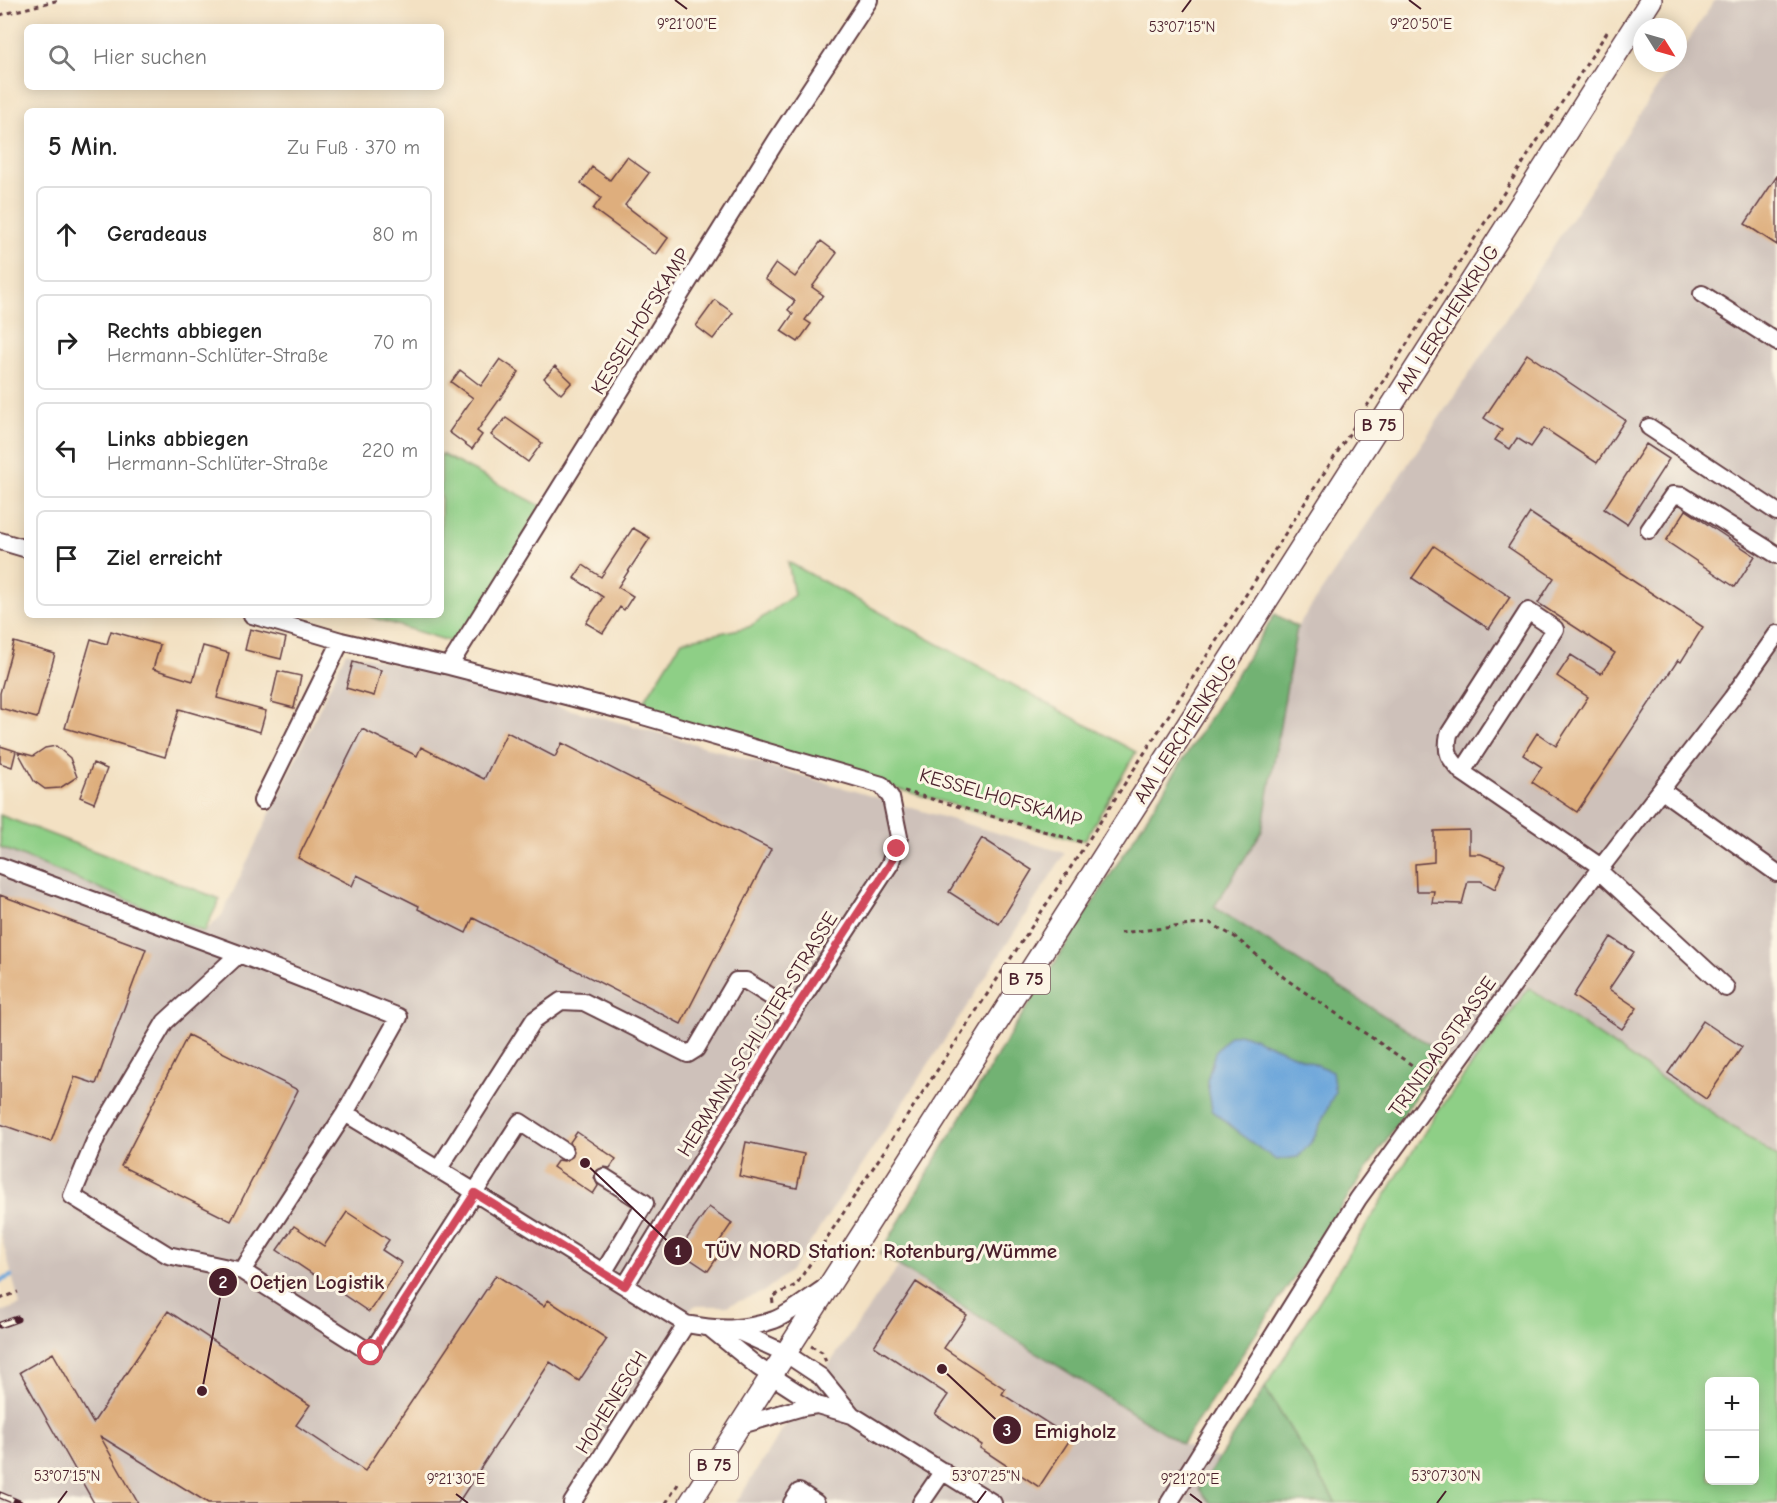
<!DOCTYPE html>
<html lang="de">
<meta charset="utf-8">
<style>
body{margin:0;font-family:"Comic Neue",sans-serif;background:#f6f6f6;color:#222}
.controls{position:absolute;right:18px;bottom:18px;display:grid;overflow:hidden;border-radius:9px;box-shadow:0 3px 15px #0003}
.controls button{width:54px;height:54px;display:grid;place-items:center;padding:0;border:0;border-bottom:2px solid #e0e0e0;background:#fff;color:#222;font:30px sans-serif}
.compass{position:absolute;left:1633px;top:18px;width:54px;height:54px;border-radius:50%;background:#fff;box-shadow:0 3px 15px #0003;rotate:127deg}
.stop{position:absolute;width:18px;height:18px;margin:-14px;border:4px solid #d1495b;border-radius:50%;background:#fff}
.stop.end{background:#d1495b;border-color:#fff;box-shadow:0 2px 6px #0008}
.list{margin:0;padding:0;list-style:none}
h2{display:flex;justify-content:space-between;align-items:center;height:78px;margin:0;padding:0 24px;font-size:26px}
h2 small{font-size:20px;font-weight:400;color:#767676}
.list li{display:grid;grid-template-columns:39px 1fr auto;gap:18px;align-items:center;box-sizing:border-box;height:96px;margin:0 12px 12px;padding:0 12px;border:2px solid #e0e0e0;border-radius:9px}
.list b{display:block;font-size:22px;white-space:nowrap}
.list p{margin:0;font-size:20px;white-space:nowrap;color:#767676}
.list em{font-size:20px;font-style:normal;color:#767676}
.icon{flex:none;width:33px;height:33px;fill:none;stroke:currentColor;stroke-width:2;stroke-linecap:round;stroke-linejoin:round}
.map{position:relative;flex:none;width:1777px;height:1503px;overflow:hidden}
.search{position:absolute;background:#fff;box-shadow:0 3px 15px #0003;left:24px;top:24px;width:420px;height:66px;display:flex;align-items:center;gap:15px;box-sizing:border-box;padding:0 21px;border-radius:9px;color:#767676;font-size:22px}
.panel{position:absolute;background:#fff;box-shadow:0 3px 15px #0003;left:24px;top:108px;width:420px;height:510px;border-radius:9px}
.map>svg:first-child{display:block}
</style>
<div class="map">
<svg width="1777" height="1503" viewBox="0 0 1777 1503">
<rect width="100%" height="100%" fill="#fcf5e5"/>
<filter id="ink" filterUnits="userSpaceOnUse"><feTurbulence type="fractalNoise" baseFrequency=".0167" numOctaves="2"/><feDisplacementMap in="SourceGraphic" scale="12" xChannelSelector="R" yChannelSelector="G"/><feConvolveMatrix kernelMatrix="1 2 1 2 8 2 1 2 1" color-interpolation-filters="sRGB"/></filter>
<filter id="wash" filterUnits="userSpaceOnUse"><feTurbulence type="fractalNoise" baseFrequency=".008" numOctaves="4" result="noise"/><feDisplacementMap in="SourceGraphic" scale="24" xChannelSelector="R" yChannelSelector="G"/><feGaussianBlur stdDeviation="1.35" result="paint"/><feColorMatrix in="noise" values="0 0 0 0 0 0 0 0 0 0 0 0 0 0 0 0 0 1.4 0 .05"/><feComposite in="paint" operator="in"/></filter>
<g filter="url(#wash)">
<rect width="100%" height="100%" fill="#f3e1c3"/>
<path fill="#cec1ba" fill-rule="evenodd" d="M1715 0H1777V1503H736L780 1433 899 1266 1182 1444 1219 1459 1436 1114 1470 1069 1444 1054 1214 907 1262 831 1297 627 1484 352 1673 63H1678V56ZM1710 1382H1754V1480H1710Z
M346 652 634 726 1065 853 971 1000 792 1270 763 1292 727 1306H694L672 1335 563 1503H0V1312L20 1305 0 1232V847L204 932 222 915Z"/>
<path fill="#8ecf86" stroke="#6c7758" stroke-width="1.5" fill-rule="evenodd" d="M441 454 547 509 462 645 364 615H441Z
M788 562 1136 752 1085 840H1076L636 714 682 641 749 627 794 595Z
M0 815 220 899 204 932 0 847Z
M1529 988 1777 1157V1503H1336L1265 1388 1436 1114ZM1710 1382H1754V1480H1710Z"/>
<path fill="#72b273" stroke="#5e684f" stroke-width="1.5" d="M1275 614 1297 627 1262 831 1214 907 1444 1054 1182 1444 880 1254 1015 1026Z
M1265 1388 1336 1503H1210L1199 1489Z"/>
<path fill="#6aa5da" stroke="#5a6282" stroke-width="1.5" d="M1243 1034 1332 1071 1335 1092 1313 1140 1298 1157 1276 1160 1244 1137 1212 1110 1207 1081 1215 1052 1230 1035Z"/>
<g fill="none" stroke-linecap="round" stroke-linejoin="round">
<path stroke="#6aa5da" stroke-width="4.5" d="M0 1281 11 1276"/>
</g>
<g id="blocks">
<path fill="#deae7d" d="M627 157 649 173 625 205 668 238 656 255 593 209 601 198 581 183 592 167 610 180Z
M1777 176V245L1745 224Z
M821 241 837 253 812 287 823 295 805 320 811 324 798 342 781 331 793 314 788 310 795 301 765 279 776 263 795 277Z
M715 300 733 313 713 339 696 326Z
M1527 354 1625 420 1597 463 1544 428 1531 447 1517 438 1510 449 1495 440 1502 430 1484 418Z
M500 359 519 372 477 431 482 435 472 449 449 432 473 398 451 382 460 370 481 386Z
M555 366 572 382 561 394 544 378Z
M506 418 542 443 528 462 491 435Z
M1646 444 1669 459 1627 524 1604 509Z
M1686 510 1755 556 1735 587 1666 541Z
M1530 513 1703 627 1681 662 1678 660 1577 812 1532 782 1542 767 1523 755 1537 733 1556 746 1588 697 1557 676 1571 655 1601 674 1615 653 1538 603 1554 578 1508 547Z
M633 528 650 538 618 587 633 596 624 610 620 607 603 633 586 623 603 597 574 578 583 565 601 577Z
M1434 546 1510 597 1489 629 1412 578Z
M250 629 286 638 281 659 245 650Z
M111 631 160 645 153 669 193 681 203 646 229 653 217 698 266 711 260 732 179 709 165 757 65 728 91 639 107 644Z
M14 642 55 654 37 718 0 708V693Z
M353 662 381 670 374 696 346 688Z
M278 671 301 676 294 708 271 702Z
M362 729 417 756 421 747 484 779 507 732 555 757 562 743 771 849 681 1024 473 918 466 933 418 909 419 906 357 875 352 886 298 858Z
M0 746 16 751 12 767 0 763Z
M56 746 70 758 77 777 60 788 45 789 34 781 18 752 33 756 45 748Z
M93 763 107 769 94 803 80 797Z
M1469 830V854H1481L1505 864 1495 889 1481 881H1468L1462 904 1432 903 1434 891H1416L1415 864 1434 862V831Z
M982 838 1032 870 999 924 949 892Z
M0 895 146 949 96 1084 75 1077 51 1142 0 1124Z
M1611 937 1634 952 1609 989 1637 1008 1622 1029 1573 996Z
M1703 1021 1742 1047 1706 1099 1668 1073Z
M188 1035 298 1090 231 1221 121 1166Z
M577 1132 616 1159 610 1168 604 1167 596 1171 594 1177 598 1186 593 1194 553 1167 558 1160 564 1161 572 1157 574 1151 570 1142Z
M746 1142 804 1154 797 1188 739 1176Z
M709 1207 732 1223 719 1242 725 1246 708 1271 678 1251Z
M347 1212 389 1240 382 1250 402 1263 369 1312 277 1250 294 1226 324 1246Z
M496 1275 544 1306 548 1300 607 1339 579 1381 550 1362 458 1503H208L100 1436 138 1503H94L20 1372 53 1353 93 1423 168 1311 310 1405 296 1425 365 1471Z
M916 1282 967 1315 944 1348 1005 1389 1002 1394 1071 1438 1039 1487 980 1448 982 1445 935 1414 948 1395 874 1346Z"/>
</g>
</g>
<g filter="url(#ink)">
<use href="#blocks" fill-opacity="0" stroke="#633c42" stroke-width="1.5"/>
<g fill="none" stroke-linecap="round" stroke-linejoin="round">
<g stroke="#633c42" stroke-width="20">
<path id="minor" d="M1702 294 1777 342
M1649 427 1777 512
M1649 530 1673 495 1683 496 1777 555
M0 541 27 549
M252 615 341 641 449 666 636 714 882 785 891 798 899 837 890 864 794 1011 625 1286
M449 666 776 141 869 0
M1462 772 1555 629 1528 611 1449 734C1445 753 1449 758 1462 772L1601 867
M1661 790 1777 873
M262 801 341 641
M0 866 239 954 399 1017 345 1113
M1598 870 1726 988
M239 954 165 1022 97 1136 72 1196 168 1255 242 1271
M564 1151 520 1122 371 1353 242 1271 345 1113 467 1187 475 1193 686 1324C718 1330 743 1331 774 1320 792 1313 810 1297 826 1287
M438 1170 534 1020 561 1001 584 1002 688 1054 696 1049 736 981H746L794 1011
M603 1273 645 1203 604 1177
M711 1329 758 1367 817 1405 852 1415 993 1503
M735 1330 785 1353 821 1377 852 1415
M738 1426 803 1407 817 1405
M572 1503 686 1324
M792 1503 799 1492 816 1503
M921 1503 943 1471
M1169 1503 1358 1199 1558 923 1732 698 1777 634"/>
</g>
<g stroke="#633c42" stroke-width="24">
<path id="major" d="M690 1503 1651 0"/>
</g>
<path stroke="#633c42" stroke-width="3" stroke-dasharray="4.5 4.5" stroke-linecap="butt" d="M0 15 59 0
M904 791 1085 843
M1120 933 1210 923 1235 937 1287 980 1428 1076
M0 1299 18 1292
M773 1303 772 1297 796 1285 1086 844 1609 29
M811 1346 822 1352 826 1362
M666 1503 680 1481"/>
<use href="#minor" stroke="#fff" stroke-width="16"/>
<use href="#major" stroke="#fff" stroke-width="21"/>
<g stroke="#4a1f2b" stroke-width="7">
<path id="rail" d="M0 1325 17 1319
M0 1495 19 1503"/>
</g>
<use href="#rail" stroke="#fcf5e5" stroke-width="4.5" stroke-dasharray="14" stroke-linecap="butt"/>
</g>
</g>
<g fill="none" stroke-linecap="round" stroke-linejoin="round" filter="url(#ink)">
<path stroke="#d1495b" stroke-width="8" d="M371 1353 475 1193 625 1286 794 1011 890 864 897 849"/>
</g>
<path fill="none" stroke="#4a1f2b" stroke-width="2" d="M675 0 687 9M1409 0 1421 9M1182 12 1191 0M456 1494 468 1503M1190 1494 1202 1503M58 1503 67 1491M977 1503 986 1491M1437 1503 1446 1491"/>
<g text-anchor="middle" stroke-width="6" stroke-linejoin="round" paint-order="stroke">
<g fill="#fcf5e5" stroke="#7f5f63" stroke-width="1.5">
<rect x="1355" y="410" width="48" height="30" rx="4.5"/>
<rect x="1002" y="964" width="48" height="30" rx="4.5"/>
<rect x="690" y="1450" width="48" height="30" rx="4.5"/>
</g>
<g font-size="18" font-weight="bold" fill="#4a1f2b">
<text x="1379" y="431">B 75</text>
<text x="1026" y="985">B 75</text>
<text x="714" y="1471">B 75</text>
</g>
<g font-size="20" fill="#4a1f2b" stroke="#fcf5e5">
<text transform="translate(1447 319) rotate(-57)" y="7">AM LERCHENKRUG</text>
<text transform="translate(640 321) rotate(-58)" y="7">KESSELHOFSKAMP</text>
<text transform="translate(1185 729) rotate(-57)" y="7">AM LERCHENKRUG</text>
<text transform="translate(1001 797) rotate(16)" y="7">KESSELHOFSKAMP</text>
<text transform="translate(757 1034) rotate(-58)" y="7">HERMANN-SCHLÜTER-STRASSE</text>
<text transform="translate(1442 1046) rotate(-54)" y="7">TRINIDADSTRASSE</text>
<text transform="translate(611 1402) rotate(-58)" y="7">HOHENESCH</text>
</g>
</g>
<g font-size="15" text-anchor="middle" fill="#4a1f2b" stroke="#fcf5e5" stroke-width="6" stroke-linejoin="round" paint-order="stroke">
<text x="687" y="29">9°21'00"E</text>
<text x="1421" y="29">9°20'50"E</text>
<text x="1182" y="32">53°07'15"N</text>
<text x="67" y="1481">53°07'15"N</text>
<text x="986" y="1481">53°07'25"N</text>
<text x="1446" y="1481">53°07'30"N</text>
<text x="456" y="1484">9°21'30"E</text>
<text x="1190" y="1484">9°21'20"E</text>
</g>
<path fill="none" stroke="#4a1f2b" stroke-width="2" d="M585 1163L678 1251M202 1391L223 1282M942 1369L1007 1430"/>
<g fill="#4a1f2b" stroke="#fcf5e5" stroke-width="2">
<circle cx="585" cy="1163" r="6"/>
<circle cx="202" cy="1391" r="6"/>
<circle cx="942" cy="1369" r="6"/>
<circle cx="678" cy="1251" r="15"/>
<circle cx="223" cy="1282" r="15"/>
<circle cx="1007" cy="1430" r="15"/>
</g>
<g font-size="18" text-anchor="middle" font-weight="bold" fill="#fff">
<text x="678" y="1257">1</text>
<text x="223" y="1288">2</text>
<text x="1007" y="1436">3</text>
</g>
<g font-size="21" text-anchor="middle" font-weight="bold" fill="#4a1f2b" stroke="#fcf5e5" stroke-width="6" stroke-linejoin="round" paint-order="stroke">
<text x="881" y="1258">TÜV NORD Station: Rotenburg/Wümme</text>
<text x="317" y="1289">Oetjen Logistik</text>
<text x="1075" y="1438">Emigholz</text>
</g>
</svg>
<div class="controls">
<button>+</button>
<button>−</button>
</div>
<svg class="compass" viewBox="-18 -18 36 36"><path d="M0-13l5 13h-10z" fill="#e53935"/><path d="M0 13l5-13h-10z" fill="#767676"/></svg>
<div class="stop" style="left:371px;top:1353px"></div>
<div class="stop end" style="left:897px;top:849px"></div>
<div class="search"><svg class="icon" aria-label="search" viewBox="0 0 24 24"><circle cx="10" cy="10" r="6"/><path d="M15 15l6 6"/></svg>Hier suchen</div>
<section class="panel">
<h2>5 Min.<small>Zu Fuß · 370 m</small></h2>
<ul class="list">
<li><svg class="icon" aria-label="ahead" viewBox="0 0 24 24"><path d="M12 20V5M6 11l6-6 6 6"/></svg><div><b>Geradeaus</b></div><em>80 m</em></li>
<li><svg class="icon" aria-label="right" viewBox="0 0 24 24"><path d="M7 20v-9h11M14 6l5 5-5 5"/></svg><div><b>Rechts abbiegen</b><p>Hermann-Schlüter-Straße</p></div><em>70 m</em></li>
<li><svg class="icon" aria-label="left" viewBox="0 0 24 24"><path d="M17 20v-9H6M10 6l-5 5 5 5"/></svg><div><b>Links abbiegen</b><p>Hermann-Schlüter-Straße</p></div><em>220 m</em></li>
<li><svg class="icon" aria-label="arrive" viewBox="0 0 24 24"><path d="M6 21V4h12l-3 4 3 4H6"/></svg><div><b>Ziel erreicht</b></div></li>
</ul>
</section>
</div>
